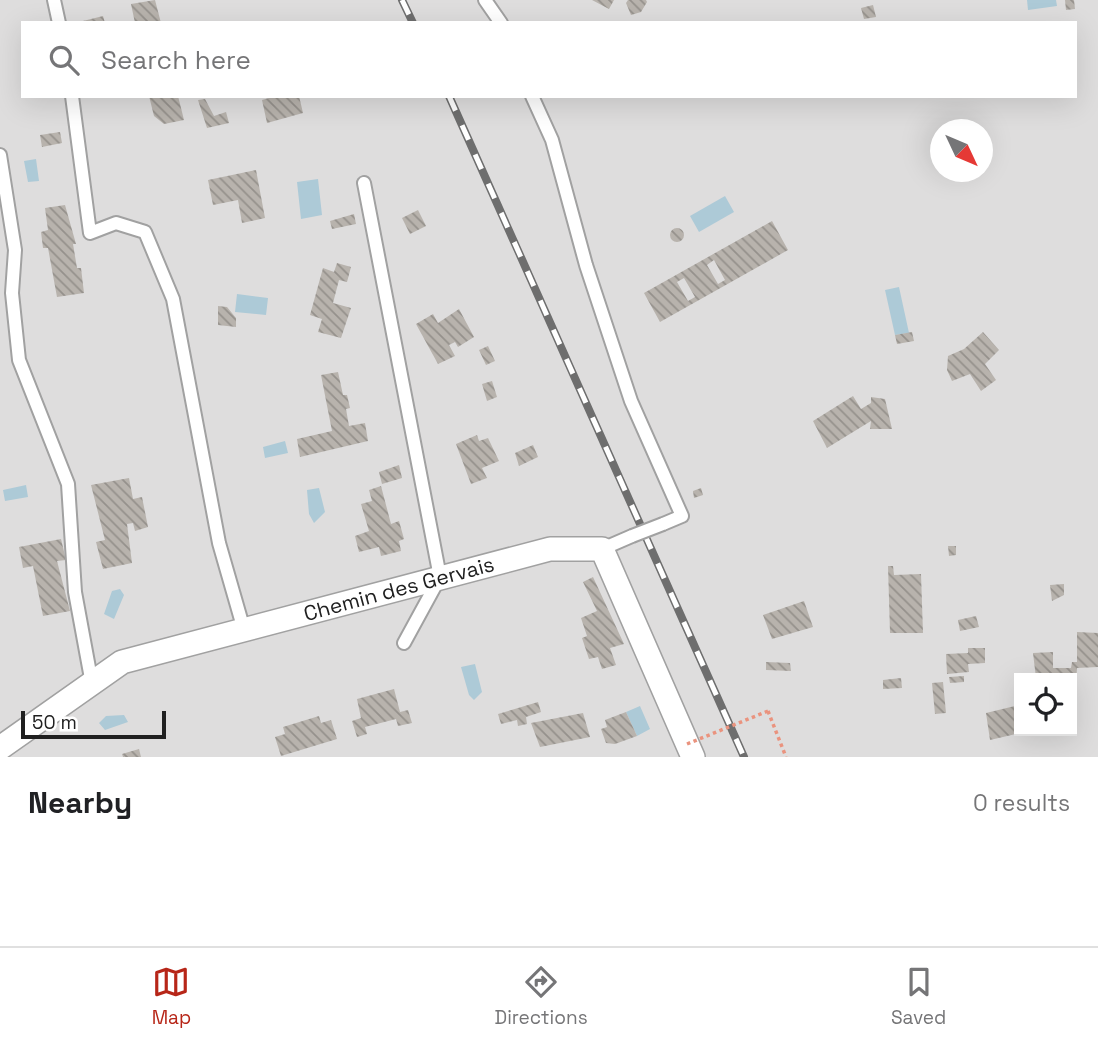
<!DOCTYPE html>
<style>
body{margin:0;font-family:"Space Grotesk",sans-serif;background:#f6f6f6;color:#202124}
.controls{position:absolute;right:21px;bottom:21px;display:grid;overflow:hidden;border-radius:0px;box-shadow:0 7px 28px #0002}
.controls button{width:63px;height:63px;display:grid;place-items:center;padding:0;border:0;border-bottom:2px solid #e0e0e0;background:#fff;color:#202124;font:35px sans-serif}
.compass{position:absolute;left:930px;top:119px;width:63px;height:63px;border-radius:50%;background:#fff;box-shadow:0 7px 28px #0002;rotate:134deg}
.scale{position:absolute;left:21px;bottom:18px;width:145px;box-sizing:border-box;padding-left:7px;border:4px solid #202020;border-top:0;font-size:19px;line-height:24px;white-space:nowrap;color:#202020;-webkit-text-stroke:5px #fff;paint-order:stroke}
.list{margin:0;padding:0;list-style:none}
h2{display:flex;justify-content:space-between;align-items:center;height:91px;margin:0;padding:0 28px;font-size:30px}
h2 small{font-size:23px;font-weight:400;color:#757577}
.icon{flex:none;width:38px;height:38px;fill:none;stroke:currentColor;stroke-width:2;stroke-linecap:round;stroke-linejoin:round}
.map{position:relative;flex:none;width:1098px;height:757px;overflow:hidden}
.search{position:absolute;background:#fff;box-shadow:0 7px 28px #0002;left:21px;right:21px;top:21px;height:77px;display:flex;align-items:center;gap:18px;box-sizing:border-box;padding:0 24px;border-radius:0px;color:#757577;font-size:26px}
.sheet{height:189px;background:#fff}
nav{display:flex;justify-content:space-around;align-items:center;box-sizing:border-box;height:98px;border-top:2px solid #e0e0e0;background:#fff;font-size:19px;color:#757577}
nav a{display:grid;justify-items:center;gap:4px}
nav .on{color:#b72618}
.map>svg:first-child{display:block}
</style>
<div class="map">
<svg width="1098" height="757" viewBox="0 0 1098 757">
<defs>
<pattern id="building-back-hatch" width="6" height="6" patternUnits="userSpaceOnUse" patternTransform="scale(1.75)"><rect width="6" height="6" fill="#b8b3ad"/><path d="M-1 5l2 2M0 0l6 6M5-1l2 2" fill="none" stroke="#95918c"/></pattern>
</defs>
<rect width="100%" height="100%" fill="#efede7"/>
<path fill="#dedddd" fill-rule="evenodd" d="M0 0H1098V757H0ZM23 23H1075V96H23ZM940 130H982V172H940ZM1019 678H1072V731H1019Z"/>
<path fill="#adcad7" d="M1027 0H1056L1057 6 1028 10Z
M36 159 39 181 28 182 24 161Z
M318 179 322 215 301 219 297 182Z
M725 196 734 212 699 232 690 216Z
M899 287 909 333 895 335 885 290Z
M237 294 268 298 266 315 235 312Z
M285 441 288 453 265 458 263 447Z
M26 485 28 497 5 501 3 490Z
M319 488 325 512 314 523 309 514 307 490Z
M120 589 124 595 114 619 104 614 112 591Z
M475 664 482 692 474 700 469 695 461 667Z
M640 706 650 729 637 736 626 712Z
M106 716 124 715 128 722 105 730 99 723Z"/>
<path fill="url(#building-back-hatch)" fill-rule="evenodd" d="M155 0 161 23H135L131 4Z
M592 0H614L609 9Z
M628 0H646L647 2 641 12 631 15 626 3Z
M1065 0H1074L1075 9 1066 10Z
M873 5 876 17 864 19 861 8Z
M103 16 105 23H80L79 22Z
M149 96H178L184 120 164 124 154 116Z
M276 96H299L303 113 267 123 262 100Z
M205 99 214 116 226 112 229 123 207 128 198 100Z
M60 132 62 143 42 147 40 135Z
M256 170 265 218 242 223 238 200 213 205 208 180Z
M65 205 76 244H73L77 268H81L84 293 57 297 48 248H43L41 232 48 230 45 208Z
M418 210 426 226 410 234 402 218Z
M354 214 356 224 332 229 330 221Z
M772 221 788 250 660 322 644 293ZM714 260 725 280 718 284 707 265ZM684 278 695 297 688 301 677 282Z
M670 235a7 7 0 1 1 14 0a7 7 0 1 1-14 0Z
M337 263 351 267 347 282 339 280 333 303 351 308 341 338 318 332 322 319 310 315 323 268 334 272Z
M218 306 227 307 236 318V327L218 325Z
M459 309 474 337 458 347 455 342 449 345 455 356 438 364 416 324 433 314 438 323Z
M912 332 914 341 897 344 895 335Z
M983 332 999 350 985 364 996 380 981 391 970 374 952 381 947 370 948 356 964 349Z
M488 346 495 361 486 365 479 350Z
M338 372 343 395H347L350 408 346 409 349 426 365 423 368 441 300 457 297 439 332 431 321 375Z
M492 381 497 397 487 401 482 384Z
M853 396 861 409 871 403V397L885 399 892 429H870L871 421 827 448 813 421Z
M477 435 479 441 488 438 499 461 482 468 487 478 471 484 456 444Z
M533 445 538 457 519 466 515 453Z
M399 465 402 478 382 484 379 472Z
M129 478 133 499 142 497 148 527 135 531 133 523 127 524 132 563 103 569 96 542 105 540 91 485Z
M381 486 391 524 399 521 404 539 399 541 401 551 381 556 379 547 359 552 355 536 369 531 361 504 372 501 369 490Z
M701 488 703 495 694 498 693 491Z
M61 539 66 560 57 561 70 611 43 616 33 566 23 568 19 547Z
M948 546H956V555L949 556Z
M888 566H893L894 575 921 574 923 633H890Z
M593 577 624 644 610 648 616 665 602 669 598 657 589 659 582 638 587 636 581 618 597 611 583 582Z
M1064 584V595L1052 601 1050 585Z
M804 601 813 627 772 639 763 615Z
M976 616 979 627 960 631 958 620Z
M1077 632 1098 633V667L1077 668 1076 684H1072V678H1036L1033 653 1053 652V668H1071L1072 662H1077Z
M968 648H985V663L968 664 969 672 947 674 946 654 968 653Z
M766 662 790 663 791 671 766 670Z
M964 676V682L950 683 949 677Z
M901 678 902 688 883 689V680Z
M943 682 946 713 935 714 932 683Z
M394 689 400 712 408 710 412 723 398 726 396 719 365 727 367 734 357 737 352 721 361 718 357 699Z
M538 702 541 712 526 717 527 724 518 726 517 720 501 724 498 714Z
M1019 705V731L1025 732 990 740 986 713Z
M626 712 637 736 615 744 606 743 601 729 607 727 605 720Z
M583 713 590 737 540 747 531 723Z
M319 716 321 723 331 720 337 739 281 756 275 737 285 734 283 727Z
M139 749 141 757H123L122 754Z"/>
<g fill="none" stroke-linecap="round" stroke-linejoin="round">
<g stroke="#a1a1a1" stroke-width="16">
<path id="service" d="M54 0 59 23
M485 0 501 23
M72 96 90 233 116 223 145 232 173 299 219 543 244 630
M532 96 552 140 586 265 631 401 682 516 663 524
M0 155 15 250 12 293 19 360 68 484 75 592 92 684
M364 183 440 577 404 643
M602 549 632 536"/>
</g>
<g stroke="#a1a1a1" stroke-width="26">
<path id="minor" d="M0 748 122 662 550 549H602L693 757"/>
</g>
<path stroke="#ea937e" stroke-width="3.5" stroke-dasharray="3.5 3.5" stroke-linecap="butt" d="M768 711 786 757"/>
<use href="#service" stroke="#fff" stroke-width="12"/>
<use href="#minor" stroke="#fff" stroke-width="23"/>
<g stroke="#6e6e6e" stroke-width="8">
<path id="rail" d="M402 0 413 23
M449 96 744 757"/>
</g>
<use href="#rail" stroke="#fff" stroke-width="5" stroke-dasharray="16" stroke-linecap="butt"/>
<g stroke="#a1a1a1" stroke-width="16" stroke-linecap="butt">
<path id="service-bridge" d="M632 536 663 524"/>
</g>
<path stroke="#ea937e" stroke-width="3.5" stroke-dasharray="3.5 3.5" stroke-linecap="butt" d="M687 744 768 711"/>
<use href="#service-bridge" stroke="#fff" stroke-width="12"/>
</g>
<g text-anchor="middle" stroke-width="5" stroke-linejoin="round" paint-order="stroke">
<g font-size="21" fill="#202020" stroke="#fff">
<text transform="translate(399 589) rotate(-15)" y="7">Chemin des Gervais</text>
</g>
</g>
</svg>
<div class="controls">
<button><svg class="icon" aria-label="locate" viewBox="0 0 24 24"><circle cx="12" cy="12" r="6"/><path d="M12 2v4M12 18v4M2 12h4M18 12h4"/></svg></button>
</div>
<svg class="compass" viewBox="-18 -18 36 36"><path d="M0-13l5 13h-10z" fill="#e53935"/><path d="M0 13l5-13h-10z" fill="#757577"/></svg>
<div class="scale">50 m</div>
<div class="search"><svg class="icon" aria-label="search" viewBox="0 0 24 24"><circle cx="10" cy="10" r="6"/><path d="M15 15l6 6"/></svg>Search here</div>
</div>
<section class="sheet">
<h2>Nearby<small>0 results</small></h2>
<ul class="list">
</ul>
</section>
<nav>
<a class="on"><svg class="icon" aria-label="map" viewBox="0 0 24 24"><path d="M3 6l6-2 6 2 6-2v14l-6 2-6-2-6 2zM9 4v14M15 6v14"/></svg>Map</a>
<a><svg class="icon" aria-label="directions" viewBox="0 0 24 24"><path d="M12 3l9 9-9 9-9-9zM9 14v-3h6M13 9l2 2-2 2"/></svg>Directions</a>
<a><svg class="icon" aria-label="saved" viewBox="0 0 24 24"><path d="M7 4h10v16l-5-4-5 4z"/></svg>Saved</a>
</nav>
